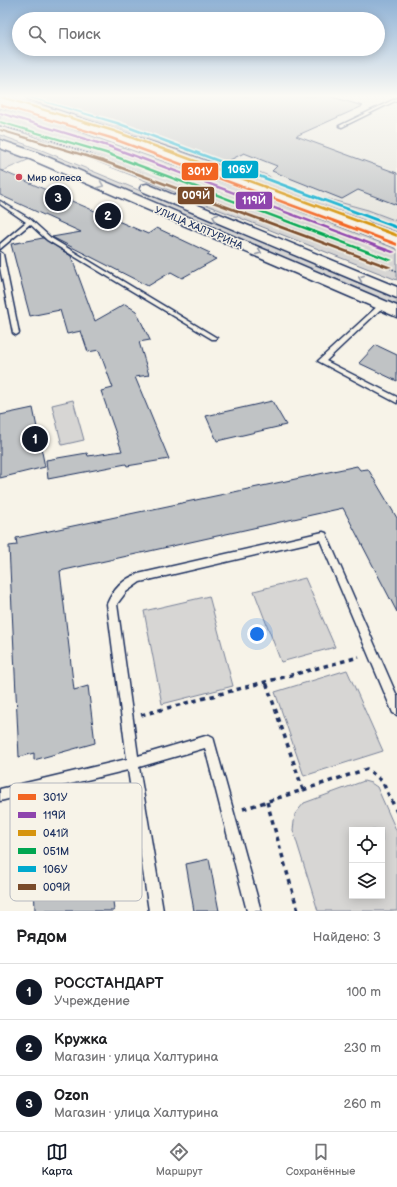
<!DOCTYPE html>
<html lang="ru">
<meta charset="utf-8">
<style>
body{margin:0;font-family:"Balsamiq Sans",sans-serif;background:#f2f2f2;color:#202124}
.controls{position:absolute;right:12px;bottom:12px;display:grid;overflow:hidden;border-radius:0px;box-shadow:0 2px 10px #0003}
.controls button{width:36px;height:36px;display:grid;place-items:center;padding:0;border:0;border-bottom:1px solid #e0e0e0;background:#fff;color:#202124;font:20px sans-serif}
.you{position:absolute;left:257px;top:634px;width:14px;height:14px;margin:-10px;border:3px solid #fff;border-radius:50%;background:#1a73e8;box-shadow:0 0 0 6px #1a73e833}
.badge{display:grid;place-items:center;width:26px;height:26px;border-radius:50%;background:#111827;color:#fff;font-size:13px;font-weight:700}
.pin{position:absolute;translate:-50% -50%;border:2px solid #fff;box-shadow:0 1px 4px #0006}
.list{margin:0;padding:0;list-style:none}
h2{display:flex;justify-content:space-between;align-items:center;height:52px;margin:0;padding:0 16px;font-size:17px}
h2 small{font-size:13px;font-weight:400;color:#757577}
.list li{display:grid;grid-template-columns:26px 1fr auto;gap:12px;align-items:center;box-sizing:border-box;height:56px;padding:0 16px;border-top:1px solid #e0e0e0}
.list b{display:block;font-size:15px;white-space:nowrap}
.list p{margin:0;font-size:13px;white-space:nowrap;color:#757577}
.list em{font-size:13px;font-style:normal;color:#757577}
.icon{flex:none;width:22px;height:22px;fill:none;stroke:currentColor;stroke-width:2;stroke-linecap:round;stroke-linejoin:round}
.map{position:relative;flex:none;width:397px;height:911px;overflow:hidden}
.search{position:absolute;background:#fff;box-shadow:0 2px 10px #0003;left:12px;right:12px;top:12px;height:44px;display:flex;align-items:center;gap:10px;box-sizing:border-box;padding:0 14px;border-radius:22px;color:#757577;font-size:15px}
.sheet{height:220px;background:#fff}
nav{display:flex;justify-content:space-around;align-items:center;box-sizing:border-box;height:56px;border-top:1px solid #e0e0e0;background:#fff;font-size:11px;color:#757577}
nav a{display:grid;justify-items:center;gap:2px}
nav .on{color:#111827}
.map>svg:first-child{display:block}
</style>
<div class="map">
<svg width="397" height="911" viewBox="0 0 397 911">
<rect width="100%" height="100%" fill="#f7f3e8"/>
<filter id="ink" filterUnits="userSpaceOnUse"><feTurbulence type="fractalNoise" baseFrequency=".025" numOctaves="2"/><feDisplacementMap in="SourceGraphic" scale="8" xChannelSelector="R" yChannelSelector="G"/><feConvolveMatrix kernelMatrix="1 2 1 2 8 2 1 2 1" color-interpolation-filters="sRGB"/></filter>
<g filter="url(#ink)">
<path fill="#e6e5de" d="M43 96H397V221L368 210 281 186 268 176 221 157 53 98Z"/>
<path fill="#d7d6d4" stroke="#798299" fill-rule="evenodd" d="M0 96H6L71 113 219 165 230 160 269 176 281 186 368 210 397 221V232L126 134 69 115 0 98Z
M0 108 55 123 250 192 397 249V280L27 134 0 126Z
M0 135 44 151 397 297V307L127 190 0 140Z
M0 148 30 159 0 172Z
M73 400 84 440 62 445 52 405Z
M305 578 335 647 281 662 254 591Z
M209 596 233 686 162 704 144 611Z
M347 670 383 751 304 776 275 692Z
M364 781 371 783 377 787 397 832V911H318L293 830 295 814 304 803ZM352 830H382V896H352Z"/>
<path fill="#c0c3c5" stroke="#1b2f5e" d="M27 96H329L363 106 296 136 397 173V205L358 190 342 199 272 171 277 166 244 153 220 165 176 149H175L26 99Z
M0 170 148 234 157 228 210 253 207 255 216 259 182 278 171 272 148 286 52 237 81 232 0 195Z
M43 238 71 256 95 321 125 304 136 311 150 340 139 342 149 375 135 377 169 459 127 466 126 464 48 479 46 460 87 453 88 456 122 451 101 391 113 388 99 350 88 352 81 331 67 334 60 310 30 316 11 244Z
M376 345 397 355V381L359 363Z
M272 401 286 425 217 441 206 416Z
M33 408 45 467 0 478V415Z
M357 466 360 470 368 469 397 518V612L343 508 60 571 74 690 88 686 95 743 34 760V753L19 757 9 546 17 545 16 538Z
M103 804 107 838 112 836 115 868 110 869 114 911H35L32 823Z
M209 859 219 911H194L186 864Z"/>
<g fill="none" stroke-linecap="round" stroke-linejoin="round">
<g stroke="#1b2f5e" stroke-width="3">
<path id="lane" d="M397 98V100L342 127 339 126Z
M0 201 30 219 51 238 217 338 216 339H212L47 240 30 224 0 249V244L26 222 0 204Z
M0 252 3 254 19 333 16 335 13 333 0 268Z
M382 303 385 305 384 306 326 361 397 397V403L318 361 380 304Z
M323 532 326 533 327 536 397 696V715L393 713 320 540 140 582 126 592 117 604 138 756 209 735 213 737 261 911H247L205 748 139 767 163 911H149L128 770 0 801V789L127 759 107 604C113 590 123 579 138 574Z"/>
</g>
<g stroke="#1b2f5e" stroke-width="3">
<path id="secondary" d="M0 140 38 153 397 306V317L30 159 0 148Z
M147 184 397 287V298L142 191 140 188 142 185Z"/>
</g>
<path stroke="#1b2f5e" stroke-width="1.5" stroke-dasharray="1.5 1.5" stroke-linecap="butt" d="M0 126 37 135 144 174
M264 219 397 271"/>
<path stroke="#1b2f5e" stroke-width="3.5" stroke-dasharray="4.5 4.5" stroke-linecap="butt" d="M141 715 359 657
M303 790 367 769 382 781 397 812
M267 802 298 911
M243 809 303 790 266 682"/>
<use href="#lane" fill="#f7f3e8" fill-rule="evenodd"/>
<use href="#secondary" fill="#f7f3e8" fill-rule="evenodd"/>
<g stroke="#f7f3e8" stroke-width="3">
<path id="rail-1" d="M0 104 112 137 397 243V246L110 139 0 106Z"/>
</g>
<g stroke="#f7f3e8" stroke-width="3">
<path id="rail-2" d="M0 112 109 145 396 252 392 253 107 147 0 114Z"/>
</g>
<g stroke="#f7f3e8" stroke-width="3">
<path id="rail-3" d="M2 96 115 130 397 234V237L113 132 1 98Z"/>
</g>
<g stroke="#f7f3e8" stroke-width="3">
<path id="rail-4" d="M0 121 107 152 393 260 389 261 105 154 0 123Z"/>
</g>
<g stroke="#f7f3e8" stroke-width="3">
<path id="rail-5" d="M23 96H27L118 122 397 226V229L116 124Z"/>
</g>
<g stroke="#f7f3e8" stroke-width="3">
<path id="rail-6" d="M0 129 104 160 392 267 387 268 102 162 0 131Z"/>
</g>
<use href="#rail-1" fill="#f26522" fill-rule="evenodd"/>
<use href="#rail-2" fill="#8e44ad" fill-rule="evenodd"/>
<use href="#rail-3" fill="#d6940e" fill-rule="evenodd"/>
<use href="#rail-4" fill="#00a651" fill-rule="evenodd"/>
<use href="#rail-5" fill="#00a9ce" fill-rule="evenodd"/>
<use href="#rail-6" fill="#7a4b2a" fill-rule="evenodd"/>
</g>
<defs><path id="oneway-chevron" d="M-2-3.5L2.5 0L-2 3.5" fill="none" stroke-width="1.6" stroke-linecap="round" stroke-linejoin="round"/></defs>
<g stroke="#8991a3">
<use href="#oneway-chevron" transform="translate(101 185) rotate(23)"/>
<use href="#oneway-chevron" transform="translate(215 217) rotate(-157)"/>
<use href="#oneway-chevron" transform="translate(259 252) rotate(23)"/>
<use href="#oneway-chevron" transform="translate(361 278) rotate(-157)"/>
</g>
</g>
<linearGradient id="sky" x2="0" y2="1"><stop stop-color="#90b2d5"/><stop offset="0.43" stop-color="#fbfaf5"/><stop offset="1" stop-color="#fbfaf5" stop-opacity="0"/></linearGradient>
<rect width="397" height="223" fill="url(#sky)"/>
<circle fill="#d1495b" stroke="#f7f3e8" stroke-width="1.5" cx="19" cy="177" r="4"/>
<g text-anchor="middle" stroke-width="3" stroke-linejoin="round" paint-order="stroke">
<g font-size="10" fill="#1b2f5e" stroke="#f7f3e8" text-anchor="start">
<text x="27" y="181">Мир колеса</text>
</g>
<g font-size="10" fill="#1b2f5e" stroke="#f7f3e8">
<text transform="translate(199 227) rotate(23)" y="4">УЛИЦА ХАЛТУРИНА</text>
</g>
</g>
<rect x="10" y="783" width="132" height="118" rx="6" fill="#f7f3e8" stroke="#b5b8bf" stroke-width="1"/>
<rect x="18" y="794" width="18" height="6" fill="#f26522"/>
<rect x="18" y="812" width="18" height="6" fill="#8e44ad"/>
<rect x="18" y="830" width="18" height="6" fill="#d6940e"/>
<rect x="18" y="848" width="18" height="6" fill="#00a651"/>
<rect x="18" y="866" width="18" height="6" fill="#00a9ce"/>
<rect x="18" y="884" width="18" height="6" fill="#7a4b2a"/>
<g font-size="11" fill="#1b2f5e">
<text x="43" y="801">301У</text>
<text x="43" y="819">119Й</text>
<text x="43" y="837">041Й</text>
<text x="43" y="855">051М</text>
<text x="43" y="873">106У</text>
<text x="43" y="891">009Й</text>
</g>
<g stroke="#f7f3e8" stroke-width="1.5">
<rect x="221" y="160" width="38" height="19" rx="4" fill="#00a9ce"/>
<rect x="181" y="162" width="38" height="19" rx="4" fill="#f26522"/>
<rect x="177" y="186" width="38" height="19" rx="4" fill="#7a4b2a"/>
<rect x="235" y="191" width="38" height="19" rx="4" fill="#8e44ad"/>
</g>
<g font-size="11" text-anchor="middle" font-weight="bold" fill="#fff">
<text x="240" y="173">106У</text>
<text x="200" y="175">301У</text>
<text x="196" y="199">009Й</text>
<text x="254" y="204">119Й</text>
</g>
</svg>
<div class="controls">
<button><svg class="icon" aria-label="locate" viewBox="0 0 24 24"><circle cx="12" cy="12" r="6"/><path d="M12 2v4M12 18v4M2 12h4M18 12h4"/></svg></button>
<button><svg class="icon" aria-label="layers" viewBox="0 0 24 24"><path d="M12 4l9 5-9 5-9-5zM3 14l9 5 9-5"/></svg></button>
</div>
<div class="you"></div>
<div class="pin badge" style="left:35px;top:439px">1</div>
<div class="pin badge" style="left:108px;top:216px">2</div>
<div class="pin badge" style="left:58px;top:198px">3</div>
<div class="search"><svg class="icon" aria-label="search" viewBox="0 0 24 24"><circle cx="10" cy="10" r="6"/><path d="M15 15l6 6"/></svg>Поиск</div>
</div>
<section class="sheet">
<h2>Рядом<small>Найдено: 3</small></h2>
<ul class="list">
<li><span class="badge">1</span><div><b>РОССТАНДАРТ</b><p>Учреждение</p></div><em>100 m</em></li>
<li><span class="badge">2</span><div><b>Кружка</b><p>Магазин · улица Халтурина</p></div><em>230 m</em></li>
<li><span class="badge">3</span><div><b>Ozon</b><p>Магазин · улица Халтурина</p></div><em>260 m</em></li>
</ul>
</section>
<nav>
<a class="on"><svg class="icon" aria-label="map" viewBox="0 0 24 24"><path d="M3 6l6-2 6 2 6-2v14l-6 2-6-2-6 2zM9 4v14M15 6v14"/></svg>Карта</a>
<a><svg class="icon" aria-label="directions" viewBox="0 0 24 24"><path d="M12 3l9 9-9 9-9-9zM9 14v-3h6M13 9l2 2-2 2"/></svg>Маршрут</a>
<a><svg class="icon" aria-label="saved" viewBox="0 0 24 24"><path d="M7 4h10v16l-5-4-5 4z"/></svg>Сохранённые</a>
</nav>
